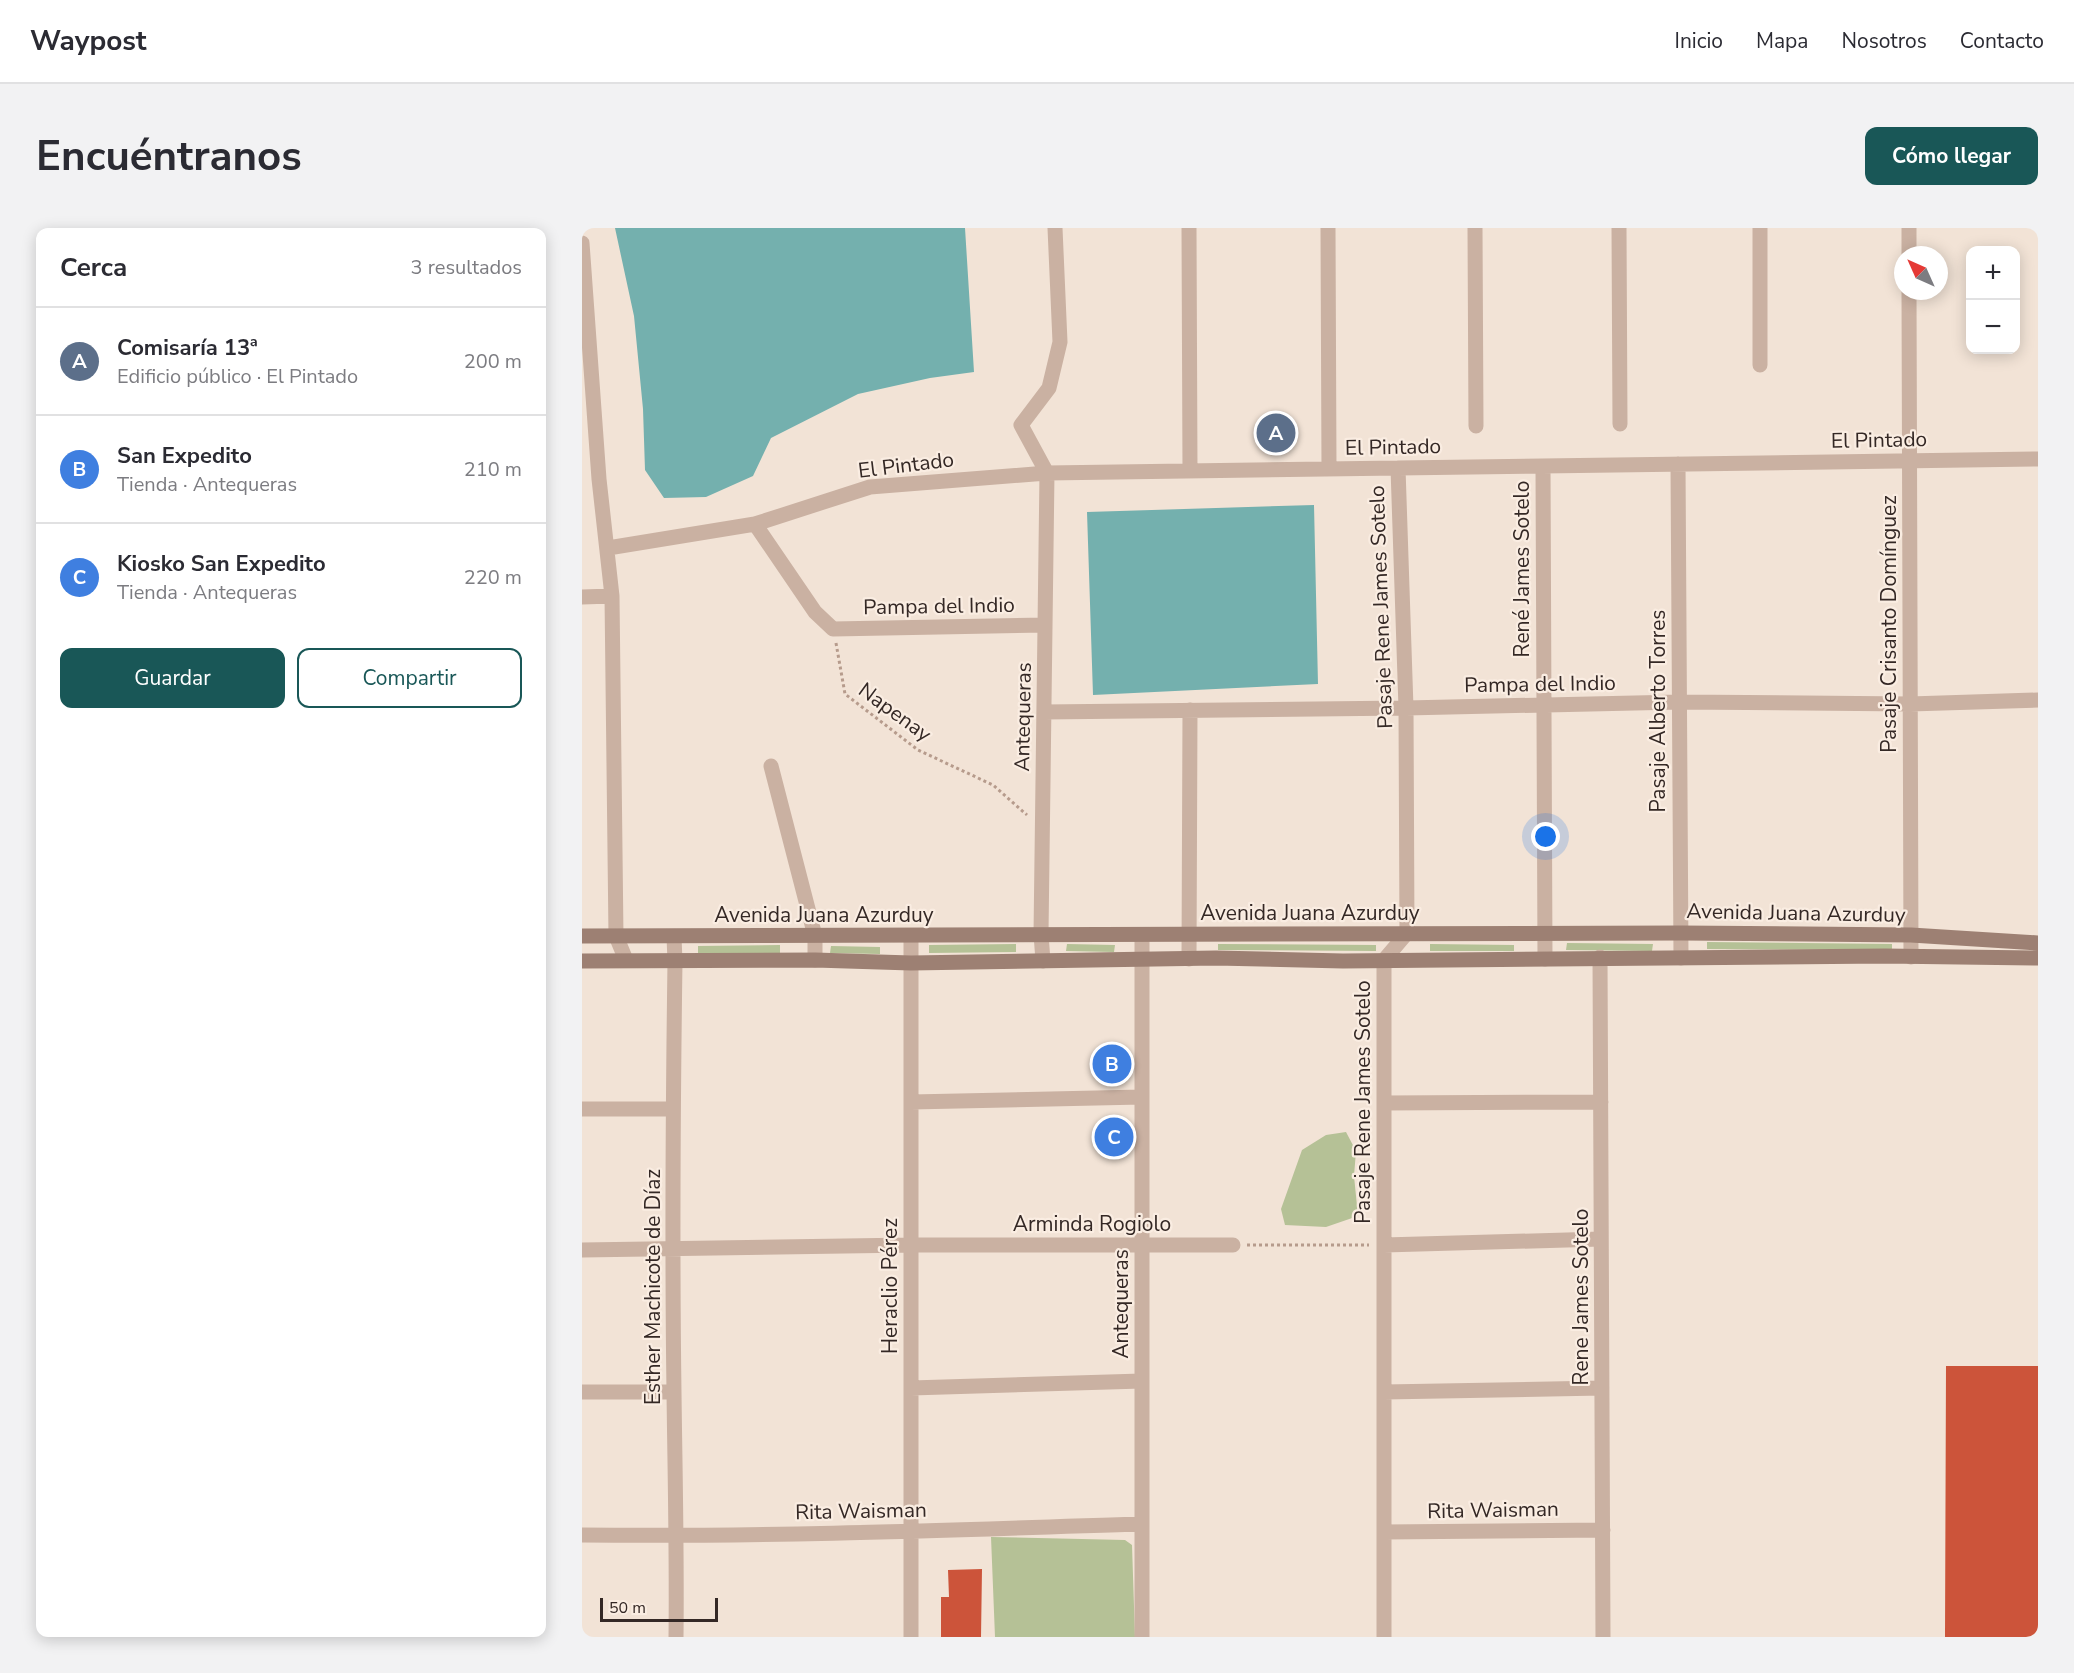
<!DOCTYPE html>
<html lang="es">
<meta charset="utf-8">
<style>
body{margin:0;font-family:"Nunito Sans",sans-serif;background:#f2f2f3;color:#2b2b33}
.controls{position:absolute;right:18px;top:18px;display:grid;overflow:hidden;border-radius:12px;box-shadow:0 3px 15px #0003}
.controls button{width:54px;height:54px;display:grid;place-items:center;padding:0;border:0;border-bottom:2px solid #e1e1e2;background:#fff;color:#2b2b33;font:30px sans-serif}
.compass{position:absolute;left:1312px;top:18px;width:54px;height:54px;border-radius:50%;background:#fff;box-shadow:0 3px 15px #0003;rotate:315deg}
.scale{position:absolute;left:18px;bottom:15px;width:118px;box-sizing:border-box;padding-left:6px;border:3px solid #342825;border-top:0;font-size:16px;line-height:21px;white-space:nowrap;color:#342825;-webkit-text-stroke:4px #faede2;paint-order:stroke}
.you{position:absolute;left:964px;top:609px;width:21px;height:21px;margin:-15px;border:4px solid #fff;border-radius:50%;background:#1a73e8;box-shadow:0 0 0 9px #1a73e833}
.badge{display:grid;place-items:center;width:39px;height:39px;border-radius:50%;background:#195757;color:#fff;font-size:20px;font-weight:700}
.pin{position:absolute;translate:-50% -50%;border:3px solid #fff;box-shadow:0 2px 6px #0006}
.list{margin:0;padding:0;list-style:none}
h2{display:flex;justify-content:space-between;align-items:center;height:78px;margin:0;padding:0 24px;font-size:26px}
h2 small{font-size:20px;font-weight:400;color:#7c7c81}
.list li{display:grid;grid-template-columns:39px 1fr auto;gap:18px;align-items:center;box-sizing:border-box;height:108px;padding:0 24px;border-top:2px solid #e1e1e2}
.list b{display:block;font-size:22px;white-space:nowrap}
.list p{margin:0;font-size:20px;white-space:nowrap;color:#7c7c81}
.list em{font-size:20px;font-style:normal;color:#7c7c81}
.actions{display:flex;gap:12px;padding:18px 24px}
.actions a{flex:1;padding:14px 0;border:2px solid #195757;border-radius:12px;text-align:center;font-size:21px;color:#195757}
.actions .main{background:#195757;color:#fff}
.map{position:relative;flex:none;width:1456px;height:1409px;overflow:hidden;border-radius:12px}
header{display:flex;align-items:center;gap:36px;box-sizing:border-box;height:84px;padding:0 30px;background:#fff;border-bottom:2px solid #e1e1e2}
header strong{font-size:28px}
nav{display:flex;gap:33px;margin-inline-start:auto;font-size:21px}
.intro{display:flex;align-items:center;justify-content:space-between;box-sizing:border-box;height:144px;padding:0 36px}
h1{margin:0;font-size:42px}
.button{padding:15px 27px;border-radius:12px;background:#195757;color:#fff;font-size:21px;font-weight:700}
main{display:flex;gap:36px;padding:0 36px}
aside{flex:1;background:#fff;border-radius:12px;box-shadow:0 3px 15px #0003}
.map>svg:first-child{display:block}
</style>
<header>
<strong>Waypost</strong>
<nav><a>Inicio</a><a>Mapa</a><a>Nosotros</a><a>Contacto</a></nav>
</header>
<div class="intro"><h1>Encuéntranos</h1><a class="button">Cómo llegar</a></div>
<main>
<aside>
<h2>Cerca<small>3 resultados</small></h2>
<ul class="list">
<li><span class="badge" style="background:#5c6f8a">A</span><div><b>Comisaría 13ª</b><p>Edificio público · El Pintado</p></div><em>200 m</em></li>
<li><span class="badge" style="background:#3f7fe0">B</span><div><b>San Expedito</b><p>Tienda · Antequeras</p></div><em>210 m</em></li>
<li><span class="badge" style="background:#3f7fe0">C</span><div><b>Kiosko San Expedito</b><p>Tienda · Antequeras</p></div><em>220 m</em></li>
</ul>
<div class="actions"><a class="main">Guardar</a><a>Compartir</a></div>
</aside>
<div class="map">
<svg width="1456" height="1409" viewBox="0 0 1456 1409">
<rect width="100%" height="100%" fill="#f2e3d6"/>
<path fill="#b5c196" d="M1125 714 1310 716V722L1125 721Z
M985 715 1071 716 1070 723 984 722Z
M434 716V724L347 725V717Z
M485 716 533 717 532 724 484 723Z
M636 716 794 717V723L636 722Z
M848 716 932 717V723H848Z
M198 717V725L116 726V718Z
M249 718 298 719V726L248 725Z
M764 904 774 923 772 948 776 988 744 999 703 997 699 981 720 922 744 907Z
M409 1309 543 1312 550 1317 553 1409H413Z"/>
<path fill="#74b0ae" d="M33 0H383L392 144 348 150 276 166 189 210 171 248 124 269 82 270 63 242 61 181 52 88Z
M732 277 736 456 511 467 505 284Z"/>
<path fill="#cc543a" d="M1364 1138H1456V1409H1363Z
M400 1341 399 1409H359V1369H367L366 1342Z"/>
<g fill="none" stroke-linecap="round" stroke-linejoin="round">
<path stroke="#b69b8c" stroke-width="3" stroke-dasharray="3 3" stroke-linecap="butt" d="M254 415 263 466 336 522 411 557 445 587
M665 1017H787"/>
<path stroke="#cab1a2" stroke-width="15" d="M607 0 608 243
M746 0 747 241
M893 0 894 198
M1037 0 1038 196
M1178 0V137
M1327 0V27
M0 15 17 251 30 368 34 708 44 732
M1327 63 1329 729
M1096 236 1099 730
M961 238 963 731
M173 296 233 384 251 401 463 397
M26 320 173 296 288 259 465 245 1456 231
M0 369 30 368
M462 484 824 480 1097 474 1328 476 1456 472
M189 538 233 708V732
M329 708V1409
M92 709 93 733C91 876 90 1020 92 1164 93 1246 95 1327 94 1409
M1018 729 1021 1409
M607 731 608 482
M461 733 459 706 465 245 439 197 467 160 478 114 473 0
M329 874 560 869
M802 875 1019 874
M0 881H91
M802 1017 1019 1011
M0 1022 329 1017H651
M329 1160 560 1153
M0 1164H92
M802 1164 1020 1160
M802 1304 1021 1302
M0 1307C187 1309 373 1302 560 1296
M560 1409V707
M802 1409V732L825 705 824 480 816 240"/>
<path stroke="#9d8073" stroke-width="15" d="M0 708 1099 705 1329 707 1456 715
M0 733 233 732 329 735 634 730 761 733 1303 728 1456 730"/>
</g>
<g text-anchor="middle" stroke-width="4.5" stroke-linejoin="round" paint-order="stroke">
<g font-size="21" fill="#342825" stroke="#faede2">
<text transform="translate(1297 212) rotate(-1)" y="7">El Pintado</text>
<text transform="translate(811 219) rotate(-1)" y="7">El Pintado</text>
<text transform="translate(324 237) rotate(-7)" y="7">El Pintado</text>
<text transform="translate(940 341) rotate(-90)" y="7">René James Sotelo</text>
<text transform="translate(357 378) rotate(-1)" y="7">Pampa del Indio</text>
<text transform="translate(799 379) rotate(-92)" y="7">Pasaje Rene James Sotelo</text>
<text transform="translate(1307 396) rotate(-90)" y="7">Pasaje Crisanto Domínguez</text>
<text transform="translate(958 456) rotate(-1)" y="7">Pampa del Indio</text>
<text transform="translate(1076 483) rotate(-90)" y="7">Pasaje Alberto Torres</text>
<text transform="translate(313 484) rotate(36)" y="7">Napenay</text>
<text transform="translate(441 489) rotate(-89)" y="7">Antequeras</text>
<text x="728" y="692">Avenida Juana Azurduy</text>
<text transform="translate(1214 685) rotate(1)" y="7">Avenida Juana Azurduy</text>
<text x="242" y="694">Avenida Juana Azurduy</text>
<text transform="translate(781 874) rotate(-90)" y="7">Pasaje Rene James Sotelo</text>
<text x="510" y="1003">Arminda Rogiolo</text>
<text transform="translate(308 1058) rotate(-90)" y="7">Heraclio Pérez</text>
<text transform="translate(71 1059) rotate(-90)" y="7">Esther Machicote de Díaz</text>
<text transform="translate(999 1069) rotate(-90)" y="7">Rene James Sotelo</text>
<text transform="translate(539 1076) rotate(-90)" y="7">Antequeras</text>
<text transform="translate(911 1282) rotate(-1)" y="7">Rita Waisman</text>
<text transform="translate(279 1283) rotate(-1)" y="7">Rita Waisman</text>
</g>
</g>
</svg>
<div class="controls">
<button>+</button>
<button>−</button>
</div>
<svg class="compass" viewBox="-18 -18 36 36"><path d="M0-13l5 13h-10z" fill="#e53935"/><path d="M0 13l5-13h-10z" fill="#7c7c81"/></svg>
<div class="scale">50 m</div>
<div class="you"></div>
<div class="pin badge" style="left:694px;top:205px;background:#5c6f8a">A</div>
<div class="pin badge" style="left:530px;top:836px;background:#3f7fe0">B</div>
<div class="pin badge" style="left:532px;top:909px;background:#3f7fe0">C</div>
</div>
</main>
